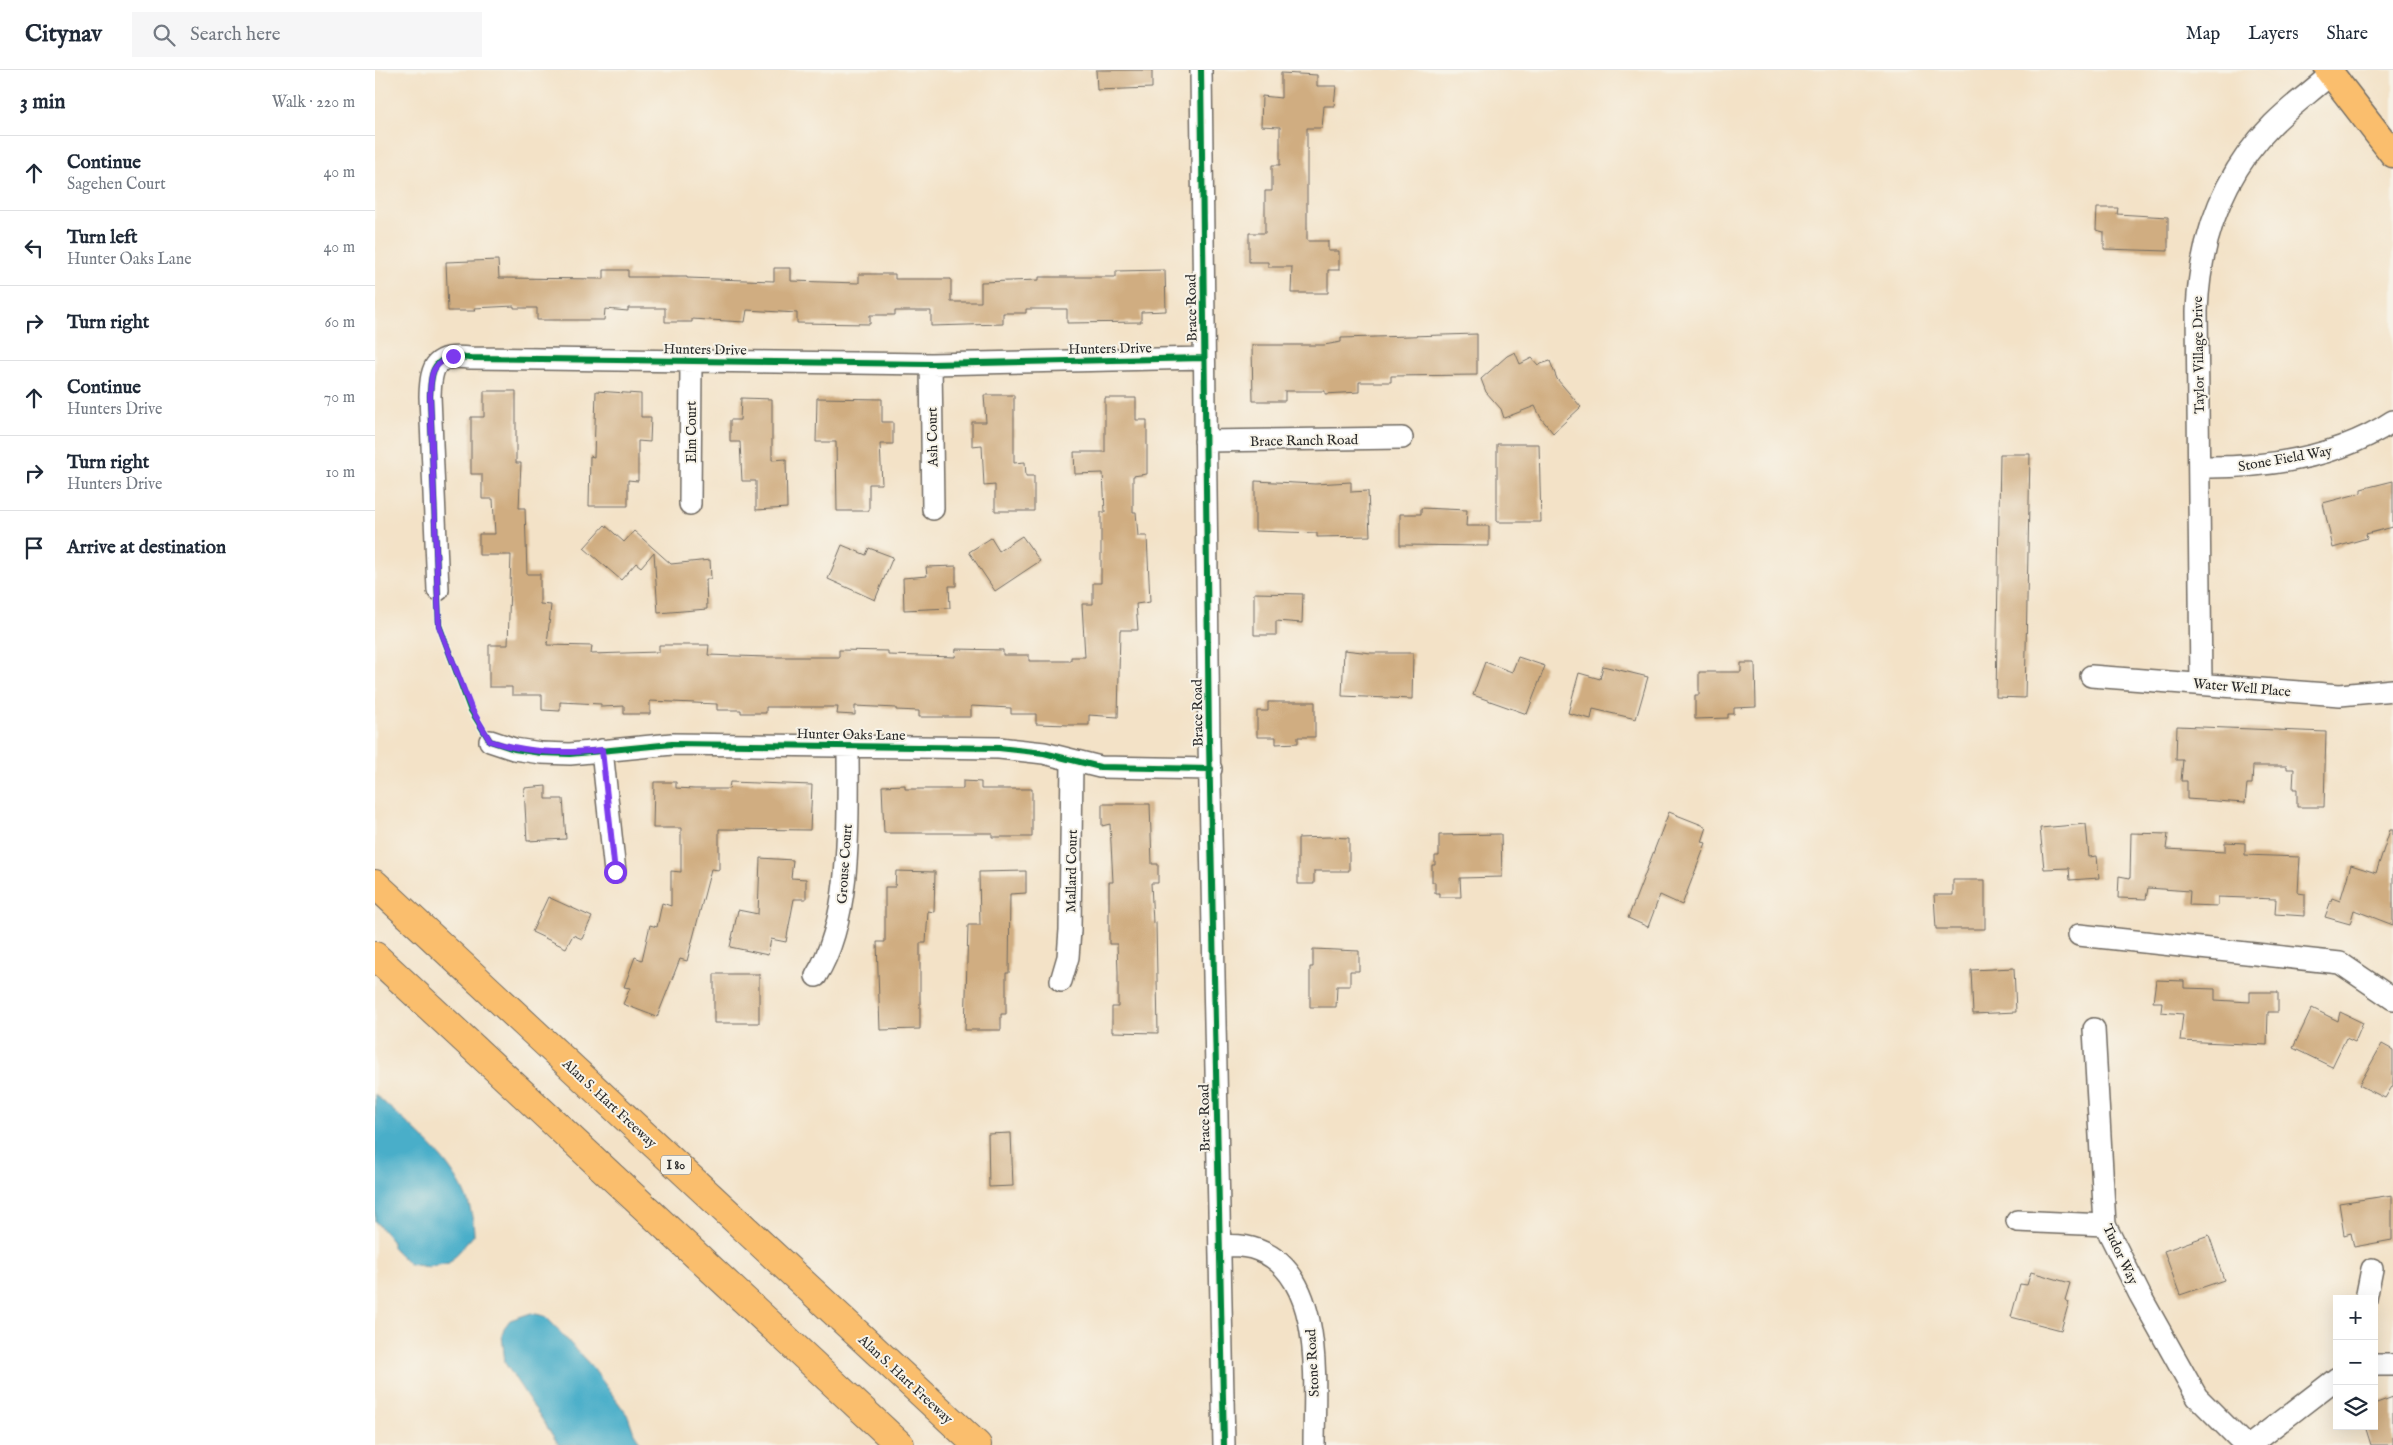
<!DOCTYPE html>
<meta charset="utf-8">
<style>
body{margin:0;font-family:"IM FELL English",serif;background:#f6f6f7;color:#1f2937}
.controls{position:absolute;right:15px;bottom:15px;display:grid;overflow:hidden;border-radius:0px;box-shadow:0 5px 20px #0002}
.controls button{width:45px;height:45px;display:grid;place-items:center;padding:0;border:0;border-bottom:1px solid #e0e1e3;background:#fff;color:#1f2937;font:25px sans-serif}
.stop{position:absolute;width:15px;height:15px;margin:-11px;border:4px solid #7c3aed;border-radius:50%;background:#fff}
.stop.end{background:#7c3aed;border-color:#fff;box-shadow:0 1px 5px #0008}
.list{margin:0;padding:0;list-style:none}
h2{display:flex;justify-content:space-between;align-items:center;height:65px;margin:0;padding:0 20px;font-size:21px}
h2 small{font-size:16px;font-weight:400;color:#747a83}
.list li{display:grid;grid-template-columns:32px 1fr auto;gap:15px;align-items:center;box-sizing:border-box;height:75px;padding:0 20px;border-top:1px solid #e0e1e3}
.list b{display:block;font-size:19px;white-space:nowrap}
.list p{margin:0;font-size:16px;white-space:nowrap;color:#747a83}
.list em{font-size:16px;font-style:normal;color:#747a83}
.icon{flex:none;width:28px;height:28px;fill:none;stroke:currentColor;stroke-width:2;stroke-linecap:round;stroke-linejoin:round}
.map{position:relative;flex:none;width:2018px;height:1375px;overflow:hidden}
header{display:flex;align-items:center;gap:30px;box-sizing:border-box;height:70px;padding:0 25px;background:#fff;border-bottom:1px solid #e0e1e3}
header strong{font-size:24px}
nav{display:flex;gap:28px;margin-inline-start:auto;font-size:18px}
.search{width:350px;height:45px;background:#f6f6f7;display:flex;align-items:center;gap:12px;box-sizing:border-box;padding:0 18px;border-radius:0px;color:#747a83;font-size:19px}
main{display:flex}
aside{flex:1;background:#fff}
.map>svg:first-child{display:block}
</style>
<header>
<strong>Citynav</strong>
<div class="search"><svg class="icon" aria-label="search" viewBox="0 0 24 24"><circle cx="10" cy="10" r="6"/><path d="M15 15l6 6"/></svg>Search here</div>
<nav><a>Map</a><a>Layers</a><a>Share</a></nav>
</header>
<main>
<aside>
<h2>3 min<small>Walk · 220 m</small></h2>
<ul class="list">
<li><svg class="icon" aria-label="ahead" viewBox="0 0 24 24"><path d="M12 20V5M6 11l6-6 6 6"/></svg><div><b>Continue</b><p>Sagehen Court</p></div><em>40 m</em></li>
<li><svg class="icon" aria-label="left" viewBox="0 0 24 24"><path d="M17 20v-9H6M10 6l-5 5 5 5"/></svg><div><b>Turn left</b><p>Hunter Oaks Lane</p></div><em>40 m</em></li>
<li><svg class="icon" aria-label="right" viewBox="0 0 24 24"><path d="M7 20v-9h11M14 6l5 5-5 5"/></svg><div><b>Turn right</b></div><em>60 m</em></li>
<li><svg class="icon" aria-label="ahead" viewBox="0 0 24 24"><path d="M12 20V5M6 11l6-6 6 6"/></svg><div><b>Continue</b><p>Hunters Drive</p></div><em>70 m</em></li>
<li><svg class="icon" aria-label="right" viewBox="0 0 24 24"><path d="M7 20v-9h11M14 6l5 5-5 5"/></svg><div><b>Turn right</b><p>Hunters Drive</p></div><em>10 m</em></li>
<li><svg class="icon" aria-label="arrive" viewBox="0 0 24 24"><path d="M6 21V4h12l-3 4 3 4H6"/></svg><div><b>Arrive at destination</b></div></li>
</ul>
</aside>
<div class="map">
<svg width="2018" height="1375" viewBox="0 0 2018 1375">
<rect width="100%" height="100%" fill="#f7f3e8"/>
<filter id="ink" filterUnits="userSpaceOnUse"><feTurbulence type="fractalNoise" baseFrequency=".02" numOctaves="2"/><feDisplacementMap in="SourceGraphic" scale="10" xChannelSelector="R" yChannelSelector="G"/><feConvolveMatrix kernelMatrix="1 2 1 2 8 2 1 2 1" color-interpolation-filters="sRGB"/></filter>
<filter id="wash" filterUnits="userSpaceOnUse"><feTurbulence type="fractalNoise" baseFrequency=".0096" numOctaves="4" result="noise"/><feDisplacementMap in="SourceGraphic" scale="20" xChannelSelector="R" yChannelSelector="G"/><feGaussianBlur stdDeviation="1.12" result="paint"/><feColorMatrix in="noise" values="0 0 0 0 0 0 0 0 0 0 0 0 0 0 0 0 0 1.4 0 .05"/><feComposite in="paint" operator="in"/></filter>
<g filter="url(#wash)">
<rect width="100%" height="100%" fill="#f3e2c7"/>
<path fill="#4aaec9" stroke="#3a6c7a" d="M0 1024C41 1063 98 1102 99 1165L74 1193 53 1197 34 1194 17 1177V1171L0 1151Z
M156 1243 170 1246 175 1251 218 1298 253 1346 259 1363 267 1375H184L130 1293 127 1265 129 1258 135 1250Z"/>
<g id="blocks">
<path fill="#d0ad81" d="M721 0H777V18L722 20Z
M906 3 942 5V16H961L959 36H949L947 58H932V171H953V181H964V200H953V223H916L917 197H893V192H874V163H890V121H897V95H905V57L886 56 887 26 906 28Z
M1722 138H1743L1742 144 1793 147V181L1729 179V162L1721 160Z
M123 190 124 208 229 209V200H253V207H312V208L399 211V198H416V211L484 213V204H520V209H576V232H606V212L664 210V207H741V201L790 200 791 241 766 242V252L692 253V239H651V243H628V254L556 256V241H520V245H495V254L422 253V243L372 240 370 252 317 249V252H290V238H253V241L230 239 229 250H162V238H139V236L99 238 100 241H73L71 192Z
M1102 264V305L1016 306V312H984V322L950 324V321H910V331H878L877 275H949L966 272V268Z
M1140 282 1145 294 1157 288 1163 295 1175 291 1182 309 1206 337 1178 363 1166 348 1160 336 1129 348 1126 339 1111 322 1106 309 1132 286Z
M109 321H141V393H146L144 438H150L152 504H165V534L176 535 172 575 217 576 216 584 284 582V575H334L333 585 391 587H464V580L513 581V585L580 587 581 579 628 580V585H654V591H696V587H710L707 534H718V513H726V442H730L728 403 700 404 699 382H730V328H761V350H772V404L758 406V442H761L763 466H772L775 532 761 534 763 560H745L743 647 714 645V655H695L661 654V644H636V638L596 636V647H544V641L521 640V638L480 636V645L462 644 463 637H391V643H366V640H342V634L275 631V644H249V636L226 637V634L185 632V641L167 640V625H137V617H114V575H133L136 485H104V464H120L118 429H107V404H96V347H109Z
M221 321 266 324V347H276L275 372 263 371V411L253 410V436H214L215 386 219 387Z
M609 325H639V393L650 392 651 406H659V441H620V415L609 416 607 375 597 376V352H611Z
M366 328 397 329V390L411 389 412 438 381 440V411H367L365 372H355V350H365Z
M442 328 507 329V352H518V374H505L507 414H494V441H462L461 372H441Z
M1122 374H1164L1166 452H1122Z
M1625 384H1655L1650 628 1621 627Z
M880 411 940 414 976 412V422L993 421 995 466 942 467V463L880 461Z
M2018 411V457L1991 464 1992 468 1958 478 1948 433 1986 423V419Z
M1046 438 1092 440 1091 456H1114V476L1025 475V444H1046Z
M230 455 249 472 259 461 296 494 335 490 336 509H331L332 539 283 543 279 482 266 497 261 493 246 510 209 478Z
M647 466 665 491 620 521 594 482 616 468 624 481Z
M467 475 491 485 494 478 518 487 500 530 453 509Z
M581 496V516H574L575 538 529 540 528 508 552 506 551 497Z
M879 523 928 524 927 553 901 551V565H879Z
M969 580 996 583H1038L1037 629 967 626Z
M1143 587 1170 596 1152 644 1098 625 1110 592 1137 602Z
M1366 593H1380L1381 637 1359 638V644H1353V648L1320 649V625H1324V602H1366Z
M1228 596 1273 607 1261 649 1218 639 1216 649 1193 643 1204 603 1225 609Z
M893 632H940V667H923V673L901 674V667H882V641H893Z
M1802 656 1951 662 1949 737H1922V719H1918L1919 699H1912V696H1878L1877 714H1872L1870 733 1812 729V711H1806L1808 690H1801Z
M588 711 606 712V719H657V767H617V763H509L507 716 530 715V719H588Z
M279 712H301V718L319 719H354L355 712 437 715 435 760 344 759V800L336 799 312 891 305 889 282 947 248 934 255 918 249 917 260 887 267 890 275 855 282 857 287 833 296 836V801L306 802V758H278Z
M171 716V729H188L191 769 152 771 149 718Z
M727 734H775L777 794H783V813H776L778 853 781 852 783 963 737 962V937H743V902L742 874H734V812H738L735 754 727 756Z
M1294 742 1332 757 1327 772 1331 773 1307 835 1285 825 1273 857 1253 848Z
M1711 754 1714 787 1722 786 1724 808 1695 810 1694 798 1669 799 1665 758Z
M2015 760H2018V855L1979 840 1975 854 1950 847 1957 828 1965 831 1976 795 2001 803Z
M1756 763 1793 764 1791 779 1850 782V772L1870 773V785L1925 787 1923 823 1930 824V846L1900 844 1901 829 1843 827V836L1814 835 1815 821 1773 818 1771 829 1743 828 1744 806 1755 808Z
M1126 764 1127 807 1085 808 1086 827H1064V823H1060V812H1057V795H1060V786H1064V765Z
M953 767 974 768V801H939V814H923V768Z
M385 788 418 790 416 808 431 809V829H419L411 872 396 869 393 885 355 877 363 840 383 844Z
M521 801 560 802 559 842 553 841 551 873H545V959L505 960 502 872H510V817H520Z
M651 801V823L635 824 634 903H631V944H626V960H590L593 855H605L604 802Z
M1578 810H1610V859H1561L1559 825H1578Z
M173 827 217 847 207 869 198 865 191 878 157 862Z
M938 879 984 881V901H975V916H962L961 937H935V897H938Z
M1639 898 1641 942 1598 944 1596 900Z
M339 904H384V953H339Z
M1781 910 1809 911V918L1840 919V930L1875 932V922H1903V942H1893L1892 975 1805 971 1808 944 1786 942 1787 932H1778Z
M1937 938 1963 951 1965 942 1988 953 1980 972 1971 968 1957 997 1918 978Z
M2007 974 2018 980V1015L2010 1028 1984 1015Z
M636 1063 638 1116 614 1117 613 1064Z
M2017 1125V1170L1979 1177 1976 1163 1969 1165 1964 1133Z
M1834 1165 1849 1210 1805 1225 1789 1181Z
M1656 1202 1695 1213 1690 1230 1694 1232 1686 1260 1636 1247 1645 1214 1652 1215Z
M2018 1327V1375H1996L1990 1356H1999V1334Z"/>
</g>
</g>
<g filter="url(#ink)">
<use href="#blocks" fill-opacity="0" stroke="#716b62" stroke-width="1"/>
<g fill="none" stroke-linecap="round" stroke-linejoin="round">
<g stroke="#716b62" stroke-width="24">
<path id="minor" d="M826 0 834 671 849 1375
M556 294 558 439
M830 371 1027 368
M1825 397C1891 398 1961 389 2018 351
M315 434 316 291
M63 520 55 326C56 294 61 284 95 288L556 294 829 288
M1716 606 1965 625 2018 620
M1826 614 1822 241C1825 169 1847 105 1898 54 1916 36 1937 21 1956 4
M115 671 139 679 166 683 195 684 297 674 624 678 669 683 725 697 836 699
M227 680 240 802
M1704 865 1965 893 2018 929
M441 906C478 847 473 746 473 676
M686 911 693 887 695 860 697 690
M1719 959 1730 1155 1765 1225 1822 1327 1870 1375
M1642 1151 1730 1155
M845 1176C858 1175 870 1175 883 1180 951 1205 939 1318 939 1375
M1991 1229 1997 1199
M1999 1295H2018
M1875 1375 1962 1308"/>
</g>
<g stroke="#716b62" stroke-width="29">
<path id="major" d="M1953 0 2018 84"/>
</g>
<g stroke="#716b62" stroke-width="30">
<path id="highway" d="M0 814 602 1375
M0 886 525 1375"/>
</g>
<use href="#minor" stroke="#fff" stroke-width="21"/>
<use href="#major" stroke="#fabe6d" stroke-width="26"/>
<use href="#highway" stroke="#fabe6d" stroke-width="28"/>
<g stroke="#f7f3e8" stroke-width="9">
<path id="cycleway" d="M826 0 834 671 849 1375
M829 288 556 294 95 288C61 284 56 294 55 326L64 555 95 639 115 671 139 679 166 683 195 684 297 674 624 678 669 683 725 697 836 699"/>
</g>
<use href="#cycleway" stroke="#00873e" stroke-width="6"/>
</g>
</g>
<g fill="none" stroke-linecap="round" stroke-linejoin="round" filter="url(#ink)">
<path stroke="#7c3aed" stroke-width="6" d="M78 286C55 295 56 304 55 326L64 556 96 638 115 671C153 683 187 684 227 680L240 802"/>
</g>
<g text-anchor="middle" stroke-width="4" stroke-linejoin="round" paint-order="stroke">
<rect fill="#f7f3e8" stroke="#686764" stroke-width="1" x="286" y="1085.5" width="30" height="19" rx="4"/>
<g font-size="12" font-weight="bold" fill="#2b2b2b">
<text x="301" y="1099">I 80</text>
</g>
<g font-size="14" fill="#2b2b2b" stroke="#f7f3e8">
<text transform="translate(816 238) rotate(-91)" y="5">Brace Road</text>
<text transform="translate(735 278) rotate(-1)" y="5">Hunters Drive</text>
<text transform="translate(330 279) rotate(1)" y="5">Hunters Drive</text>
<text transform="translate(1823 285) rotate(-91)" y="5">Taylor Village Drive</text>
<text transform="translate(316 362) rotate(-90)" y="5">Elm Court</text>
<text transform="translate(557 367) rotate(-91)" y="5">Ash Court</text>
<text transform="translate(929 370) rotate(-1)" y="5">Brace Ranch Road</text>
<text transform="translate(1910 388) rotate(-10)" y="5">Stone Field Way</text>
<text transform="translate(1867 617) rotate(5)" y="5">Water Well Place</text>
<text transform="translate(822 643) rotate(-91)" y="5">Brace Road</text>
<text transform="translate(476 664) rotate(1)" y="5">Hunter Oaks Lane</text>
<text transform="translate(469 794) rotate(-86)" y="5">Grouse Court</text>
<text transform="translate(696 801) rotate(-89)" y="5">Mallard Court</text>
<text transform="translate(235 1033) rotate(43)" y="5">Alan S. Hart Freeway</text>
<text transform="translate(829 1048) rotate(-91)" y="5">Brace Road</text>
<text transform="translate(1746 1184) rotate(65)" y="5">Tudor Way</text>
<text transform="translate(937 1293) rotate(-93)" y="5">Stone Road</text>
<text transform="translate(531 1309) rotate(43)" y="5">Alan S. Hart Freeway</text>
</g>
</g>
</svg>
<div class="controls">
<button>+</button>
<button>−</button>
<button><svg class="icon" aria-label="layers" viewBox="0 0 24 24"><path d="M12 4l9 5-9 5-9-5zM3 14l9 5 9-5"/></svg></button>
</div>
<div class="stop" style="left:240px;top:802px"></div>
<div class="stop end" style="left:78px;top:286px"></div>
</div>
</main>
